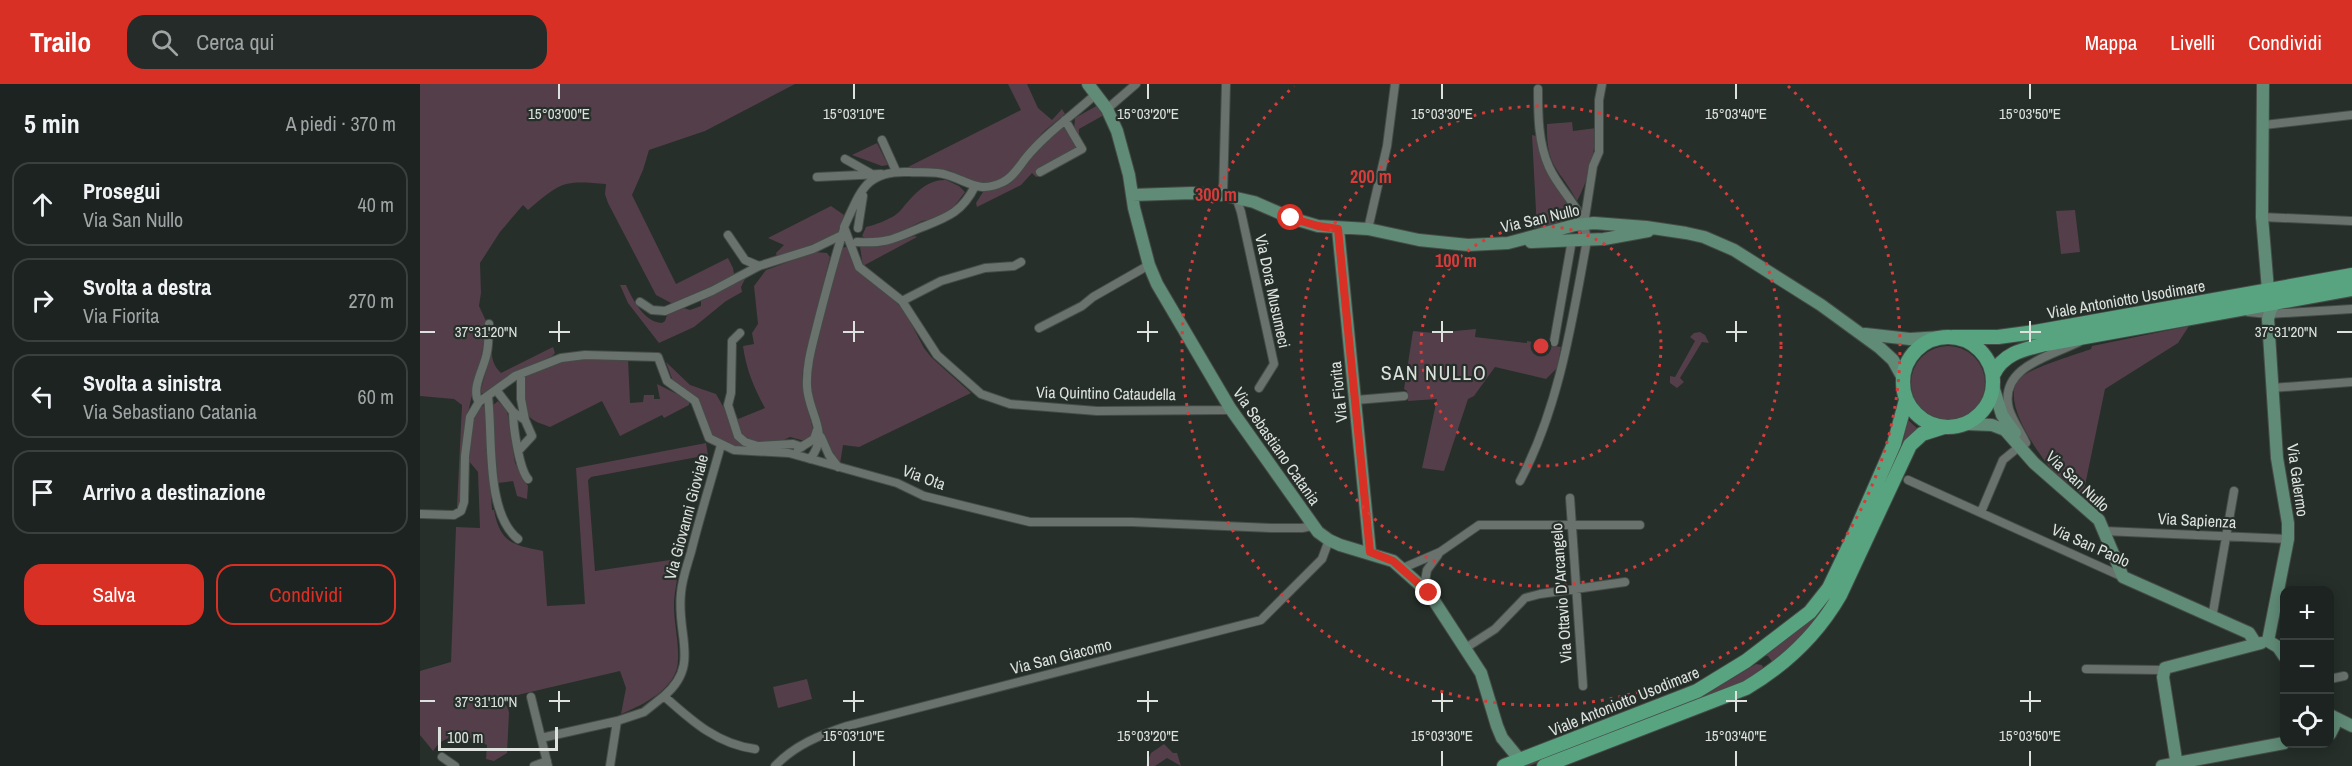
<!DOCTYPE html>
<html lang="it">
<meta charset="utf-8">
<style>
body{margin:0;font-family:"Archivo Narrow",sans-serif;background:#252b29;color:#f1f3f6}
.controls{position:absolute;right:18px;bottom:18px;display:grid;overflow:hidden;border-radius:12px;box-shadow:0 3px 15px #0003}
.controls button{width:54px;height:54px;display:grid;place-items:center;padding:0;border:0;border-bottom:2px solid #3a403e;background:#1c2320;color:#f1f3f6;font:30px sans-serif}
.scale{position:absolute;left:18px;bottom:15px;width:120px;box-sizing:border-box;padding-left:6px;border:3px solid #dde2df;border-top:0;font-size:16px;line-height:21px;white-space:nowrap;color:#dde2df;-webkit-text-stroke:4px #262f2a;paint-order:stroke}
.stop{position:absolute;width:18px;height:18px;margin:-14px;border:4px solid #d93025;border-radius:50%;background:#fff}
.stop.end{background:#d93025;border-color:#fff;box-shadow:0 2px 6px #0008}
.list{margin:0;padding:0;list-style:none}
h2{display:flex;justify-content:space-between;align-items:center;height:78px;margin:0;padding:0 24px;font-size:26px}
h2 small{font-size:20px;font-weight:400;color:#a0a4a5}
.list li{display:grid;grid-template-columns:39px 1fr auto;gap:18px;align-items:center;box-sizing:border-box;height:84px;margin:0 12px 12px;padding:0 12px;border:2px solid #3a403e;border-radius:18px}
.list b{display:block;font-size:22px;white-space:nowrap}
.list p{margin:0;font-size:20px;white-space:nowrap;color:#a0a4a5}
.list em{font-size:20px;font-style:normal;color:#a0a4a5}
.actions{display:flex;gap:12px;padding:18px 24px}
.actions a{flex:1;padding:14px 0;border:2px solid #d93025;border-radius:18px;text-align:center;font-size:21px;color:#d93025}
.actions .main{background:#d93025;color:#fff}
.icon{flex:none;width:33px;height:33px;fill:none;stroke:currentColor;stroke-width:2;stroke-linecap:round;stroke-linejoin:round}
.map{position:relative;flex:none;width:1932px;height:682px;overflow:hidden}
header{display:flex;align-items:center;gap:36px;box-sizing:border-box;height:84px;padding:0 30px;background:#d93025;color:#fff}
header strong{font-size:28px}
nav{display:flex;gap:33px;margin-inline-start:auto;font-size:21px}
.search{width:420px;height:54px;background:#252b29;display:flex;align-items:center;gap:15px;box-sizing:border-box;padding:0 21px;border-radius:18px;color:#a0a4a5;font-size:22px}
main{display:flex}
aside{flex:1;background:#1c2320}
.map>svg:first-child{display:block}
</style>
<header>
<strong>Trailo</strong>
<div class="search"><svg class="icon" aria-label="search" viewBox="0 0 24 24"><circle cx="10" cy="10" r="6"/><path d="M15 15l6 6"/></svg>Cerca qui</div>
<nav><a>Mappa</a><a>Livelli</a><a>Condividi</a></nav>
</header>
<main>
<aside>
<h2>5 min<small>A piedi · 370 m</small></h2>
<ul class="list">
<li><svg class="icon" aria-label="ahead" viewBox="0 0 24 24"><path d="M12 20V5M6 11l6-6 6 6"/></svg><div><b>Prosegui</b><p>Via San Nullo</p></div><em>40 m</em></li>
<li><svg class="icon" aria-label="right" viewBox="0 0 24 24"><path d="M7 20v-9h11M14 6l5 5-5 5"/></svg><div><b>Svolta a destra</b><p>Via Fiorita</p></div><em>270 m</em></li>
<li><svg class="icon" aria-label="left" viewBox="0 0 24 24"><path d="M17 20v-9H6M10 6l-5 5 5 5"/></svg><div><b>Svolta a sinistra</b><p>Via Sebastiano Catania</p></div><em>60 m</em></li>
<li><svg class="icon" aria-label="arrive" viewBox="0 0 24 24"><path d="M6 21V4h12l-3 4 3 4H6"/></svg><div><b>Arrivo a destinazione</b></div></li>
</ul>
<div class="actions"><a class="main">Salva</a><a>Condividi</a></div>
</aside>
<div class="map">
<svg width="1932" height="682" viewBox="0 0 1932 682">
<rect width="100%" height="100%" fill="#262f2a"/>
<path fill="#543e49" d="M0 0H375L285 47 229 66 223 86 212 111 256 200 308 174 313 184 314 190 300 200 253 220 236 211 188 119 185 110 186 100C143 96 141 98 108 126L103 121 80 148 60 179 61 209 59 222 66 237V251L46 337 39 423H37L42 321 34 315 0 312Z
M588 0H607L618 24 632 36 642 25 645 30 623 48 586 93 582 96 565 99 548 97 531 87 488 83 601 26Z
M678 21 684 31 659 45V53L654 45 655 34Z
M1152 38 1153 47 1176 44C1175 69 1169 95 1157 117 1139 83 1126 85 1127 40Z
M643 42 657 64 619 83 616 88 619 92 616 93 612 89 601 101 557 123 556 119 563 108 586 102 592 98 610 73Z
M1112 51 1116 52 1126 87 1155 131 1153 137 1117 146Z
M457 59 468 81 462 82 432 71Z
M526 96 539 102 545 108 530 128 518 134 502 137 470 153 447 155 442 152 446 143C455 141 474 134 480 127 492 113 505 95 526 96Z
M411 122 424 131 418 150 357 174 356 169 364 161 348 154Z
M1655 126 1660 168 1641 170 1636 127Z
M495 152 497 153 443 182 440 163 462 162Z
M426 163 428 164 434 178 484 226 504 264 512 274 551 309 439 363 423 361 420 380C403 357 392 323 391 294 391 277 397 261 401 244 407 218 413 191 422 164Z
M395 168 407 169 410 173 385 274 382 291 385 315 394 349 385 357 370 353 359 358 334 359 322 353 310 318 318 335 345 324C334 304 326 285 323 262L334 260 332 249 338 240 334 202 346 186Z
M326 193 321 203 322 208 306 217 274 243 239 259 208 219 200 201H206C213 216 224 238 242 239L245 237 247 231 264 224 270 226 281 222V217Z
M1769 242 1758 259 1685 305 1663 411C1651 401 1637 392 1628 381 1614 363 1581 316 1599 295 1609 284 1655 271 1671 265L1672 262Z
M1056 245 1055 253 1107 259V257L1141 263 1137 284 1126 295 1075 283 1054 312 1048 315 1024 387 1002 384 1017 315 988 317 987 307 984 305 993 247 1014 249Z
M1280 248 1285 251 1289 259 1282 258 1260 294 1264 298 1257 304 1250 299V292L1255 293 1275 257 1270 253 1274 249Z
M1491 299a37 37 0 1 1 74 0a37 37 0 1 1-74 0Z
M133 263 135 269 132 272 94 290 65 309H60L72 265C71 274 74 283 81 289Z
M208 274 210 319 223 318 224 311H234V315H240L237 300 269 316V321L244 334 242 331 200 352 182 317 130 343C123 340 113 338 109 332 102 323 101 299 108 290L150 275Z
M246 278 270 301 296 310 308 331 317 354 341 364 318 363 293 352 278 315 254 300Z
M78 317 87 326 95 379 108 402 107 415 97 412 93 397 78 399 72 322Z
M63 321 65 324 72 426H74C80 459 93 461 123 467L127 522 165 520 156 384 286 359 288 371 171 393 168 396 175 487 257 475C260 491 254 505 254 521 254 540 259 558 258 576 258 604 223 621 201 630L206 604 200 587 81 615 88 624 89 629 87 669 74 677 66 675 67 661 38 649 19 659 13 667 0 651V587L31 578 36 443 60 444 58 388 48 376 53 331Z
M1488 336 1498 345 1399 536 1375 562 1353 579 1348 572 1343 571 1393 532 1432 467 1483 358Z
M1336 580 1342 581 1344 586 1330 597 1109 682H1101L1283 612Z
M387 595 392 615 358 624 353 603Z
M744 660 753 669H757L761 682 747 674 735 682H726L731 669Z"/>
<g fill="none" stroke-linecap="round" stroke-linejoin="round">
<g stroke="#454c47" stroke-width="10">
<path id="street" d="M676 10C652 32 625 50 605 75 599 83 592 94 583 98 559 110 548 97 527 91 515 87 502 89 490 88 445 86 441 107 424 143L439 183 482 217 517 271 561 310 590 320 677 327 806 326 810 324
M687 25 716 0
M1844 41 1932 31
M462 56 476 87
M425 75 450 89
M620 88 662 65 645 36
M397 93 461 90
M803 111 806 0
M816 113 821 128 854 280 839 304
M1842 133 1932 137
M1164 140 1173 82 1179 68V16L1182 0
M438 144 443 112
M948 145 967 62 975 0
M308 151 325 176 339 182
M437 158C470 160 476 153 505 142 528 133 543 127 555 102
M482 217 521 197 565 184 594 182 601 178
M220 218 232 226 245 227 292 207 339 182 393 165 422 151
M1828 228 1848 230 1932 225
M619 244 662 222 673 213 729 181
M320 249 312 257 311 309 308 321 318 352 325 358 338 362 373 360 382 363
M1134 258 1152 156
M101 290V315L105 336
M1852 304 1932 298
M77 307 93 328 105 336 112 352 99 366
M68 313C73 352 65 429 98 455
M936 316 984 312
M59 318C50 305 65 283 67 268 69 259 68 249 69 240
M93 328C93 342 99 385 108 395
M401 353 409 371 418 383
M1606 359C1601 348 1593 337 1589 325 1578 283 1631 272 1659 258
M378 365 394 355 397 346
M390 375C411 349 388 330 387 302 386 280 393 259 398 238 406 207 414 176 424 145
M1488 396 1703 493
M1100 397C1139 323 1152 238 1167 156 1162 121 1142 111 1129 83 1118 59 1118 30 1118 5
M1150 414 1163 602
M1561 428 1583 376 1600 362
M0 430 34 431 41 427 44 418 45 372 50 333 59 318 95 292 141 274 165 271 238 273 247 297 275 317 289 354 314 366 369 369 477 399 504 412 610 438H712L851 444H882L892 442
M1684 447 1868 455
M983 484 1020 468 1059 441H1220
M1004 503 1007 486 1018 471
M1792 534 1814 407
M1044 565 1075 545 1105 514 1120 510 1205 498
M1666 585 1743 586
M1910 595 1924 592
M244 612C281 581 256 551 261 509 262 495 267 482 271 468 280 432 291 397 301 361
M111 613 128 682
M197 637 224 628 244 612C272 637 297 660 335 665
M121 654 197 637 190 682
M22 673 35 682
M114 682 127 677
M355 682C375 661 400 651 427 642L841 536 902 475 909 456"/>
</g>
<g stroke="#454c47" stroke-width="14">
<path id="secondary" d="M668 0 687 25 697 47 709 91 714 124 729 181 737 200 810 324 898 448 909 456 920 461 973 477 1009 509 1061 589 1077 642 1082 654 1100 676
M1843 0 1842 133 1848 206
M712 111 772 109 803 111 834 118 871 134 898 142 948 145 999 156 1048 161 1088 159 1155 141 1174 139 1226 143 1266 149 1284 153 1314 166 1401 221 1460 264 1473 276 1483 294
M918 145 950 468
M1111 158 1184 155 1228 147
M1445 250 1490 255 1522 253
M1573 302 1582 331 1595 349
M1547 340 1572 341 1585 346 1614 379 1679 436 1703 493 1829 549 1836 560
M1848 557 1868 455V439L1857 374 1848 235 1851 225 1856 218
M1848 557 1858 563 1864 572
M1910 631 1932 642
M1910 650 1914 642 1913 634
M1742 682 1864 659
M1757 682 1743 593 1745 584 1841 559"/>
</g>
<g stroke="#454c47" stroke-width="16">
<path id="primary" d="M1483 298a45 45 0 1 1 90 0a45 45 0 1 1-90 0Z
M1533 253H1578L1615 248 1932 191
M1573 291C1583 269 1604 265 1626 260L1932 205
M1084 682 1277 607 1326 577 1390 528 1409 504 1431 458 1474 360 1486 316
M1124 682 1326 604C1365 581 1397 551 1420 511L1490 361 1502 350 1524 343"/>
</g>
<use href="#street" stroke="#69726d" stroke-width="8"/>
<use href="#secondary" stroke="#608b77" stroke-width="12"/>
<use href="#primary" stroke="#58a480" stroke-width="14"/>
</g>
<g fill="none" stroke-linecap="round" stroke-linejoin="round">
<path stroke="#d93025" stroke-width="8" d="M871 134 898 142 918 145 950 468 973 477 1009 509"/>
</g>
<path fill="none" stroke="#dde2df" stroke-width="2" d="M139 0V15M434 0V15M728 0V15M1022 0V15M1316 0V15M1610 0V15M139 237V258M434 237V258M728 237V258M1022 237V258M1316 237V258M1610 237V258M0 248H15M129 248H150M423 248H444M717 248H738M1012 248H1033M1306 248H1327M1600 248H1621M1917 248H1932M139 607V628M434 607V628M728 607V628M1022 607V628M1316 607V628M1610 607V628M0 617H15M129 617H150M423 617H444M717 617H738M1012 617H1033M1306 617H1327M1600 617H1621M434 667V682M728 667V682M1022 667V682M1316 667V682M1610 667V682"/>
<g fill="none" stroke="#d73b3a" stroke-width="3" stroke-dasharray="3 6">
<circle cx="1121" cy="262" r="120"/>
<circle cx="1121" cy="262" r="240"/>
<path d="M1368 2A359 359 0 1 1 874 2"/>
</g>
<g text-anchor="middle" stroke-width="4.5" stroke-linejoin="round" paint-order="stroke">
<g font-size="16" fill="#dde2df" stroke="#262f2a">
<text transform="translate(1120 134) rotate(-13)" y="6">Via San Nullo</text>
<text transform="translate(853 207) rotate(78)" y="6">Via Dora Musumeci</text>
<text transform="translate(1706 215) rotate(-10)" y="6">Viale Antoniotto Usodimare</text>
<text transform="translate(918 308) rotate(-96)" y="6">Via Fiorita</text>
<text transform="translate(686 309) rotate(1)" y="6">Via Quintino Cataudella</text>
<text transform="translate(857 362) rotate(55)" y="6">Via Sebastiano Catania</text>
<text transform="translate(504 393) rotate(20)" y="6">Via Ota</text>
<text transform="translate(1878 396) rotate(82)" y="6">Via Galermo</text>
<text transform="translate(1658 397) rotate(43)" y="6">Via San Nullo</text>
<text transform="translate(266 433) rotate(-75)" y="6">Via Giovanni Gioviale</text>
<text transform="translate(1777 436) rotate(3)" y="6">Via Sapienza</text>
<text transform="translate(1671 461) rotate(24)" y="6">Via San Paolo</text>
<text transform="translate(1141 509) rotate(-94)" y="6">Via Ottavio D'Arcangelo</text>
<text transform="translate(641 572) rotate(-14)" y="6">Via San Giacomo</text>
<text transform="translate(1204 617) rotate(-22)" y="6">Viale Antoniotto Usodimare</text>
</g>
<g font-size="20" letter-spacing="1.5" fill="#dde2df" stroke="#262f2a">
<text x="1014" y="296">SAN NULLO</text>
</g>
</g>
<g font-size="15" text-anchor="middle" fill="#dde2df" stroke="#262f2a" stroke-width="4.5" stroke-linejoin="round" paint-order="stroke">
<text x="139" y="35">15°03'00"E</text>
<text x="434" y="35">15°03'10"E</text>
<text x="728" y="35">15°03'20"E</text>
<text x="1022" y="35">15°03'30"E</text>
<text x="1316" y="35">15°03'40"E</text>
<text x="1610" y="35">15°03'50"E</text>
<text x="66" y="253">37°31'20"N</text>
<text x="1866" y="253">37°31'20"N</text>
<text x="66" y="623">37°31'10"N</text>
<text x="434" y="657">15°03'10"E</text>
<text x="728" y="657">15°03'20"E</text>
<text x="1022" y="657">15°03'30"E</text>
<text x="1316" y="657">15°03'40"E</text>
<text x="1610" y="657">15°03'50"E</text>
</g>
<circle cx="1121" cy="262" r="9" fill="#d73b3a" stroke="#262f2a" stroke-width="3"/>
<g font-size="18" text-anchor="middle" font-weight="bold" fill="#d73b3a" stroke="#262f2a" stroke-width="4.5" stroke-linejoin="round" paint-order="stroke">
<text x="951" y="99">200 m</text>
<text x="796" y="117">300 m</text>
<text x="1036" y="183">100 m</text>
</g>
</svg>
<div class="controls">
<button>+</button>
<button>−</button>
<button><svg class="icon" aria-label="locate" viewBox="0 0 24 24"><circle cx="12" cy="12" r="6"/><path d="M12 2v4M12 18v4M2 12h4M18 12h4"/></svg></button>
</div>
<div class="scale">100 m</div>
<div class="stop" style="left:871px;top:134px"></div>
<div class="stop end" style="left:1009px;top:509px"></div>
</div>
</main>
